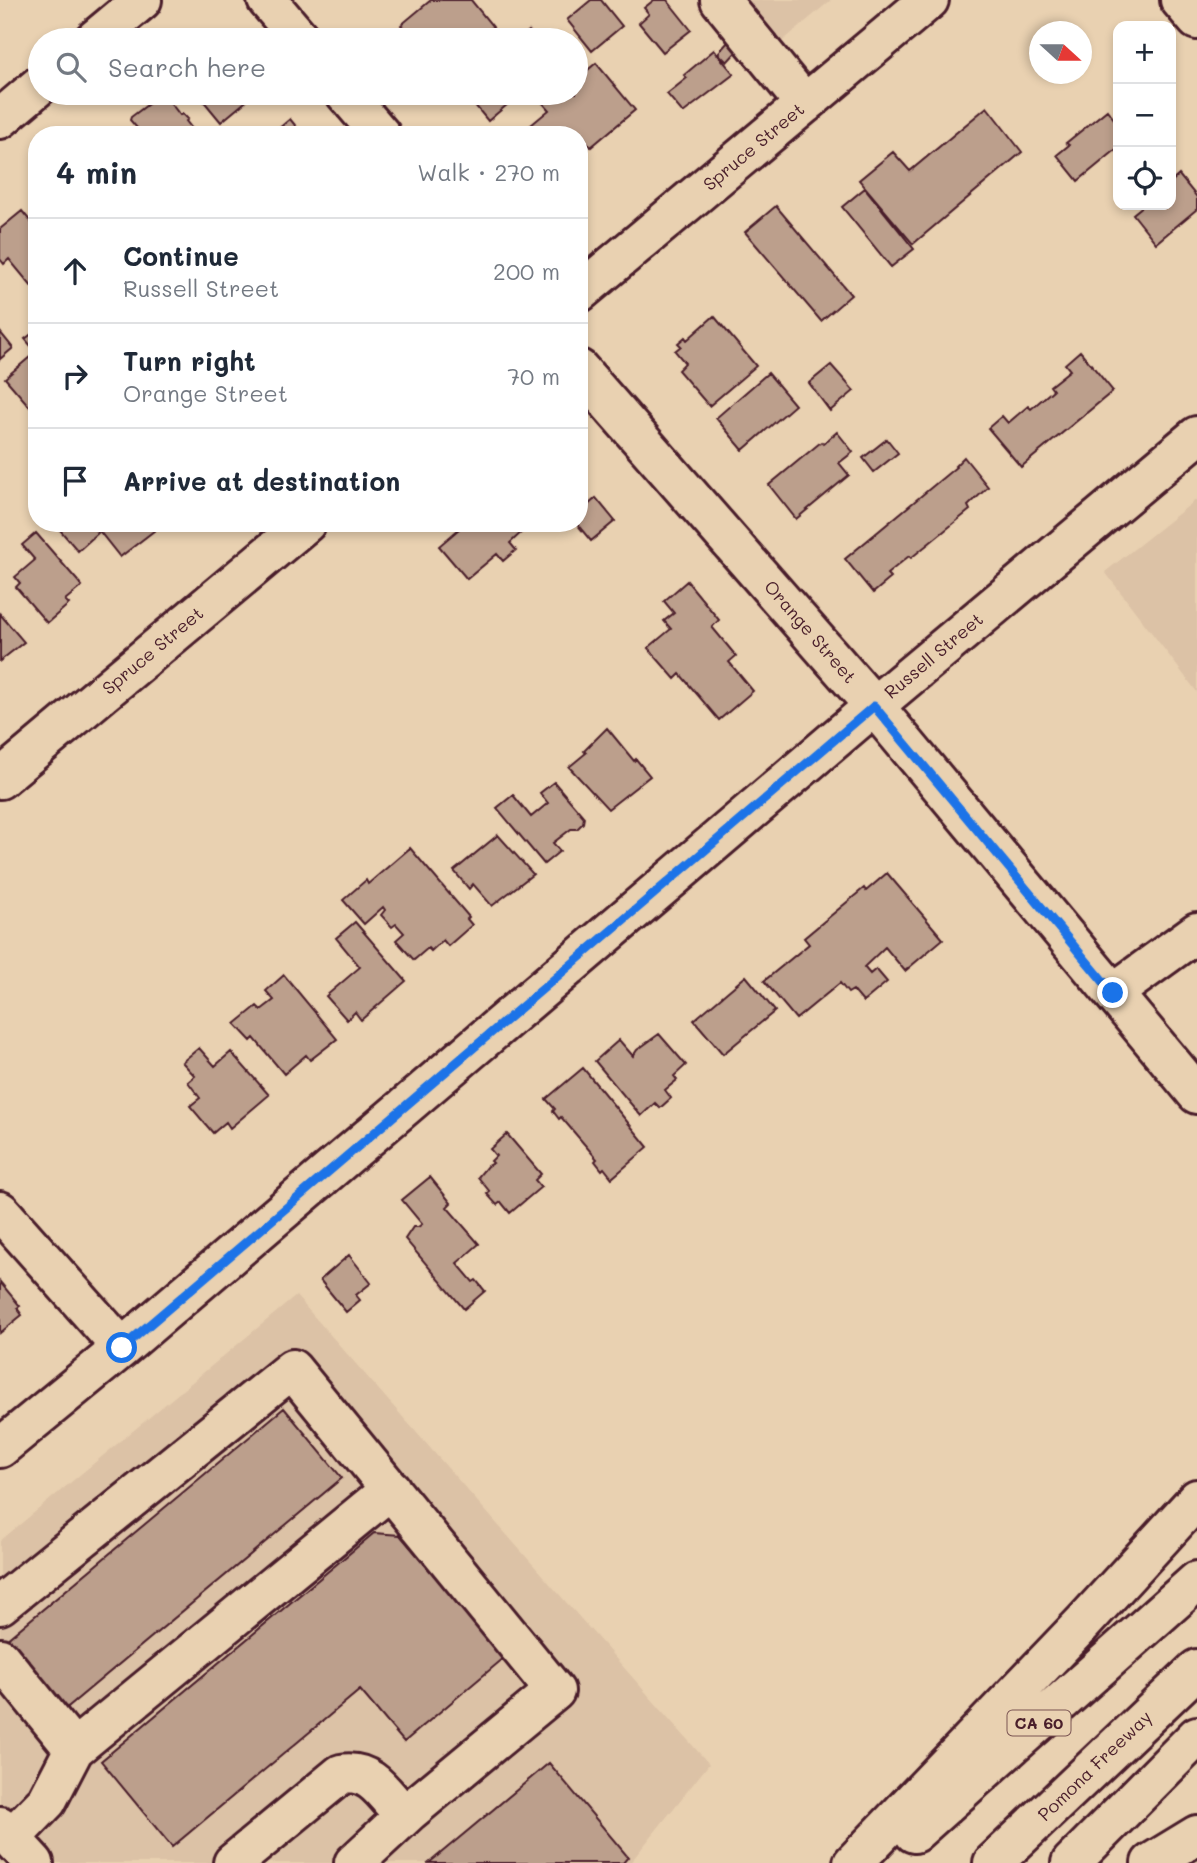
<!DOCTYPE html>
<meta charset="utf-8">
<style>
body{margin:0;font-family:Mali,sans-serif;background:#f2f2f3;color:#1f2937}
.controls{position:absolute;right:21px;top:21px;display:grid;overflow:hidden;border-radius:14px;box-shadow:0 4px 10px #0003}
.controls button{width:63px;height:63px;display:grid;place-items:center;padding:0;border:0;border-bottom:2px solid #e0e1e3;background:#fff;color:#1f2937;font:35px sans-serif}
.compass{position:absolute;left:1029px;top:21px;width:63px;height:63px;border-radius:50%;background:#fff;box-shadow:0 4px 10px #0003;rotate:111deg}
.stop{position:absolute;width:21px;height:21px;margin:-16px;border:5px solid #1a73e8;border-radius:50%;background:#fff}
.stop.end{background:#1a73e8;border-color:#fff;box-shadow:0 2px 7px #0008}
.list{margin:0;padding:0;list-style:none}
h2{display:flex;justify-content:space-between;align-items:center;height:91px;margin:0;padding:0 28px;font-size:30px}
h2 small{font-size:23px;font-weight:400;color:#747a83}
.list li{display:grid;grid-template-columns:46px 1fr auto;gap:21px;align-items:center;box-sizing:border-box;height:105px;padding:0 28px;border-top:2px solid #e0e1e3}
.list b{display:block;font-size:26px;white-space:nowrap}
.list p{margin:0;font-size:23px;white-space:nowrap;color:#747a83}
.list em{font-size:23px;font-style:normal;color:#747a83}
.icon{flex:none;width:38px;height:38px;fill:none;stroke:currentColor;stroke-width:2;stroke-linecap:round;stroke-linejoin:round}
.map{position:relative;flex:none;width:1197px;height:1863px;overflow:hidden}
.search{position:absolute;background:#fff;box-shadow:0 4px 10px #0003;left:28px;top:28px;width:560px;height:77px;display:flex;align-items:center;gap:18px;box-sizing:border-box;padding:0 24px;border-radius:38px;color:#747a83;font-size:26px}
.panel{position:absolute;background:#fff;box-shadow:0 4px 10px #0003;left:28px;top:126px;width:560px;height:406px;border-radius:28px}
.map>svg:first-child{display:block}
</style>
<div class="map">
<svg width="1197" height="1863" viewBox="0 0 1197 1863">
<rect width="100%" height="100%" fill="#e9d1b1"/>
<filter id="ink" filterUnits="userSpaceOnUse"><feTurbulence type="fractalNoise" baseFrequency=".0143" numOctaves="2"/><feDisplacementMap in="SourceGraphic" scale="14" xChannelSelector="R" yChannelSelector="G"/><feConvolveMatrix kernelMatrix="1 2 1 2 8 2 1 2 1" color-interpolation-filters="sRGB"/></filter>
<g filter="url(#ink)">
<path fill="#dcc2a6" d="M741 0H831L779 44Z
M1197 499V692L1105 572Z
M296 1296 709 1764 630 1863H0V1541Z"/>
<path fill="#bc9f8c" stroke="#4a1f2b" stroke-width="2" d="M431 0H471L493 27 477 40H414L401 25Z
M591 0H601L622 26 592 51 567 20Z
M654 0H667L691 30 663 52 639 23 649 14 644 8Z
M529 31 537 40H518Z
M729 41 738 50 727 62 718 53Z
M714 50 734 74 683 113 667 94 687 78 684 75Z
M596 63 635 110 591 147 583 137 579 141V135H519L549 110 542 102 553 93H576V80Z
M163 93 180 115 183 114 188 119 186 121 197 135H143L130 120 131 117Z
M197 93H256L221 122Z
M465 93H521L488 121Z
M987 107 1022 152 913 244 859 180 893 152 910 171Z
M1107 110 1118 124V148L1078 181 1057 155 1069 145 1066 143Z
M290 119 303 135H271Z
M1179 175 1197 197V209L1156 243 1133 214 1144 205H1171V182Z
M865 188 914 249 891 267 842 207Z
M776 206 851 295 821 321 745 232Z
M22 211 37 229V293L9 259 4 264 0 259V229Z
M714 316 756 366 709 406 678 370 685 363 675 351 681 346 678 343 685 337 687 340Z
M37 330V353L25 339Z
M0 332 13 348 0 359Z
M1080 351 1113 391 1021 467 988 428 1002 416 1008 423 1028 406 1031 409 1053 390 1050 386 1070 370 1065 364Z
M30 357 37 365 35 413 5 378Z
M831 365 854 391 830 411 809 383Z
M768 373 795 405 743 450 716 418Z
M837 432 853 452 839 463 849 475 796 519 769 485 821 442 823 444Z
M887 439 898 453 874 472 863 458Z
M964 457 988 487 968 506 970 510 911 558 909 556 887 574 891 578 873 593 845 559 956 467 955 466Z
M596 498 615 521 591 541 576 523H579V513Z
M54 523H89L98 533 78 551Z
M93 523H162L163 524 120 557Z
M454 523H518L524 530 510 543 516 550 503 561 497 554 467 579 439 546 459 529Z
M36 533 82 586 65 600 69 604 47 623 16 587 20 583 15 577 35 560 22 545Z
M687 581 719 620 712 627 736 656 729 662 753 691 719 720 680 674 675 679 648 648 671 629 664 621 674 613 664 601Z
M0 614 24 642 0 661Z
M607 728 634 761 636 759 650 776 608 809 569 767 586 753 584 751Z
M554 782 584 817 583 823 577 829H571L553 843 560 851 544 864 497 808 513 795 531 817 548 803 540 793Z
M498 835 533 874 492 906 473 884 469 889 454 871Z
M410 848 469 917 467 919 472 925 448 946 443 940 431 951 428 948 414 960 396 940 404 933 396 924 392 927 381 915 385 910 383 907 364 924 343 900 366 880 368 884Z
M887 873 943 939 905 971 885 947 864 967 870 974 876 969 887 982 863 1002 853 990 848 993 840 983 796 1019 764 981 809 944 804 938 864 888 866 891Z
M355 922 406 981 361 1020 355 1012 347 1020 326 996 360 967 336 938Z
M284 975 337 1039 310 1060 306 1055 284 1074 254 1038 251 1041 235 1024 257 1006 261 1010 274 1000 266 991Z
M746 976 775 1011 723 1054 694 1020Z
M659 1034 686 1065 674 1076 677 1080 665 1090 671 1098 660 1108 655 1103 641 1116 595 1061 619 1040 633 1056 637 1050Z
M199 1048 215 1066 231 1052 269 1095 230 1128 226 1122 213 1133 190 1106 200 1098 188 1082 195 1076 182 1062Z
M583 1068 648 1147 612 1178 604 1168 602 1170 595 1161 597 1159 561 1117 559 1119 553 1111 555 1109 546 1099Z
M507 1134 541 1174 535 1180 541 1187 510 1213 501 1202 497 1205 487 1194 490 1192 478 1177 487 1166 493 1163 491 1161 496 1156 490 1149Z
M430 1177 451 1203 447 1207 479 1244 457 1263 473 1282 476 1280 485 1291 464 1309 405 1239 413 1227H418L422 1224 402 1200Z
M349 1255 371 1283 356 1295 360 1300 346 1312 320 1280Z
M0 1282 20 1306 17 1308 22 1315 0 1333Z
M284 1408 342 1478 63 1711 5 1641Z
M374 1533 400 1535 504 1658 404 1742 360 1690 172 1847 101 1761Z
M549 1763 628 1857 623 1863H429Z"/>
<g fill="none" stroke-linecap="round" stroke-linejoin="round">
<g stroke="#4a1f2b" stroke-width="44">
<path id="minor" d="M267 0 301 40
M720 0 805 104
M94 40 142 0
M345 93 381 135
M0 119 40 85
M579 293 929 0
M579 369 874 706 1197 1094
M0 779 306 523
M1113 993 1197 932
M0 1211 122 1348
M0 1448 122 1348 874 706 1197 436
M0 1605 292 1369 555 1691 410 1811 354 1863
M0 1658 74 1749 391 1489
M0 1826 34 1863
M11 1838 47 1801 74 1749
M233 1863 341 1774C371 1768 385 1795 404 1816"/>
</g>
<g stroke="#4a1f2b" stroke-width="44">
<path id="major" d="M1180 0 1197 20"/>
</g>
<g stroke="#4a1f2b" stroke-width="44">
<path id="highway" d="M914 1833 1197 1581
M853 1863 1084 1622 1197 1499
M993 1863 1197 1669
M1071 1863 1197 1736
M1151 1863 1197 1835"/>
</g>
<use href="#minor" stroke="#e9d1b1" stroke-width="38"/>
<use href="#major" stroke="#e9d1b1" stroke-width="38"/>
<use href="#highway" stroke="#e9d1b1" stroke-width="38"/>
</g>
</g>
<g fill="none" stroke-linecap="round" stroke-linejoin="round" filter="url(#ink)">
<path stroke="#1a73e8" stroke-width="9" d="M122 1348 874 706 1113 993"/>
</g>
<g text-anchor="middle" stroke-width="6" stroke-linejoin="round" paint-order="stroke">
<rect fill="#e9d1b1" stroke="#7a5453" stroke-width="2" x="1007.5" y="1710.5" width="63" height="25" rx="5"/>
<g font-size="16" font-weight="bold" fill="#4a1f2b">
<text x="1039" y="1729">CA 60</text>
</g>
<g font-size="18" fill="#4a1f2b" stroke="#e9d1b1">
<text transform="translate(754 147) rotate(-40)" y="6">Spruce Street</text>
<text transform="translate(810 632) rotate(49)" y="6">Orange Street</text>
<text transform="translate(153 651) rotate(-40)" y="6">Spruce Street</text>
<text transform="translate(934 656) rotate(-40)" y="6">Russell Street</text>
<text transform="translate(1095 1766) rotate(-44)" y="6">Pomona Freeway</text>
</g>
</g>
</svg>
<div class="controls">
<button>+</button>
<button>−</button>
<button><svg class="icon" aria-label="locate" viewBox="0 0 24 24"><circle cx="12" cy="12" r="6"/><path d="M12 2v4M12 18v4M2 12h4M18 12h4"/></svg></button>
</div>
<svg class="compass" viewBox="-18 -18 36 36"><path d="M0-13l5 13h-10z" fill="#e53935"/><path d="M0 13l5-13h-10z" fill="#747a83"/></svg>
<div class="stop" style="left:122px;top:1348px"></div>
<div class="stop end" style="left:1113px;top:993px"></div>
<div class="search"><svg class="icon" aria-label="search" viewBox="0 0 24 24"><circle cx="10" cy="10" r="6"/><path d="M15 15l6 6"/></svg>Search here</div>
<section class="panel">
<h2>4 min<small>Walk · 270 m</small></h2>
<ul class="list">
<li><svg class="icon" aria-label="ahead" viewBox="0 0 24 24"><path d="M12 20V5M6 11l6-6 6 6"/></svg><div><b>Continue</b><p>Russell Street</p></div><em>200 m</em></li>
<li><svg class="icon" aria-label="right" viewBox="0 0 24 24"><path d="M7 20v-9h11M14 6l5 5-5 5"/></svg><div><b>Turn right</b><p>Orange Street</p></div><em>70 m</em></li>
<li><svg class="icon" aria-label="arrive" viewBox="0 0 24 24"><path d="M6 21V4h12l-3 4 3 4H6"/></svg><div><b>Arrive at destination</b></div></li>
</ul>
</section>
</div>
